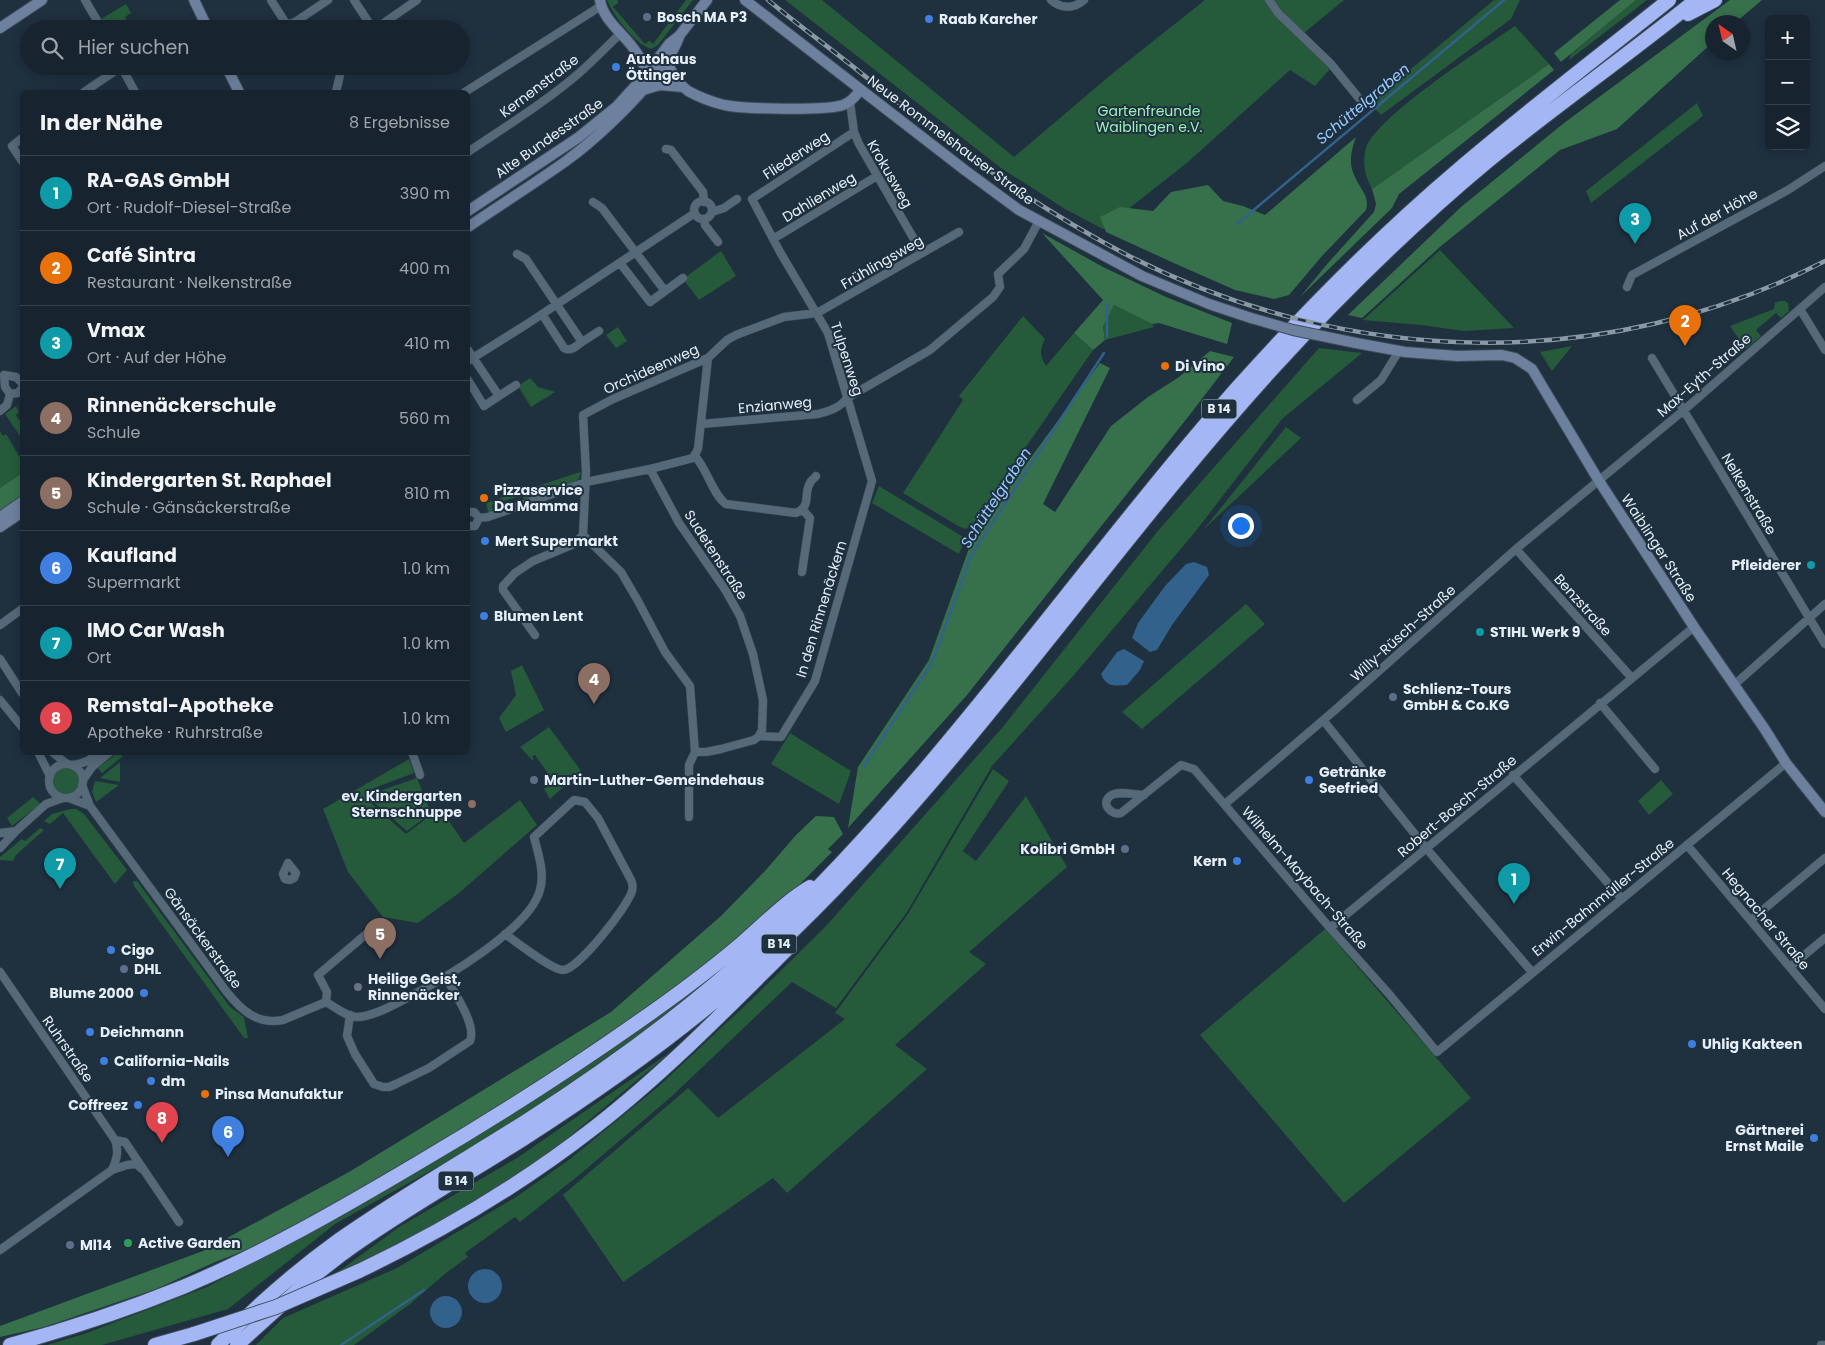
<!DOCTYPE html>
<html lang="de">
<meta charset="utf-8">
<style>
body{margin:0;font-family:Poppins,sans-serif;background:#24303b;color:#f1f3f6}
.controls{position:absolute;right:15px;top:15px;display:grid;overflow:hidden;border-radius:8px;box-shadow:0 2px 12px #0003}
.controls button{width:45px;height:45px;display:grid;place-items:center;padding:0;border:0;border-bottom:1px solid #36414b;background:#17242f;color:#f1f3f6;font:25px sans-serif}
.compass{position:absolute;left:1705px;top:15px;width:45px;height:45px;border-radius:50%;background:#17242f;box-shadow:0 2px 12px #0003;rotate:326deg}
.you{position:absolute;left:1240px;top:525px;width:18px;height:18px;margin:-12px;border:4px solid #fff;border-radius:50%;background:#1a73e8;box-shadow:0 0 0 8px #1a73e833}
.badge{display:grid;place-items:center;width:32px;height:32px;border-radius:50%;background:#51ccd3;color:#fff;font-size:16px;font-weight:700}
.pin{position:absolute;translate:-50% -41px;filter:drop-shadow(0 1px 2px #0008)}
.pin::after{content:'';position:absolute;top:26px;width:18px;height:15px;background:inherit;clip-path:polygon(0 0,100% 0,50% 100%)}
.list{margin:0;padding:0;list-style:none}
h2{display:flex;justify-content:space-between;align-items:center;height:65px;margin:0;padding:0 20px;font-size:21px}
h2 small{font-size:16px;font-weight:400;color:#9ea4aa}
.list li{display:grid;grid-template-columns:32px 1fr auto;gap:15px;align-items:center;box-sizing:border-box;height:75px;padding:0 20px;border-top:1px solid #36414b}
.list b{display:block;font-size:19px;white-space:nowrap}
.list p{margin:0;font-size:16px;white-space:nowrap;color:#9ea4aa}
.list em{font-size:16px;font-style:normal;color:#9ea4aa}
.icon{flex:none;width:28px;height:28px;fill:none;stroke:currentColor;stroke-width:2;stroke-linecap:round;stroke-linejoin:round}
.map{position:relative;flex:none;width:1825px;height:1345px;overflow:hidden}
.search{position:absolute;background:#17242f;box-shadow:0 2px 12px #0003;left:20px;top:20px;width:450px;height:55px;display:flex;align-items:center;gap:12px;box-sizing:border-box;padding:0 18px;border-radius:28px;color:#9ea4aa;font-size:19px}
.panel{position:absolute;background:#17242f;box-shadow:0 2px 12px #0003;left:20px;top:90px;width:450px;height:665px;border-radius:8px}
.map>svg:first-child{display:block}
</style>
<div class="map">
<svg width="1825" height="1345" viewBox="0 0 1825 1345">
<rect width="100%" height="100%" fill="#1f303f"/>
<path fill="#255b3a" d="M607 0H618V3L613 7 645 44 649 41 653 44 686 0H693L658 45 651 49C635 44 613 15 607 0Z
M785 0H822L1014 157 1113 73 1205 0H1344L1298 38 1330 69 1315 86 1290 70 1188 162 1103 229 1065 209 1001 168Z
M1494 0H1520L1511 19 1381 115 1370 103Z
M1636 0H1647L1569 60 1571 54Z
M126 4 131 13 125 17 131 29H114L109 20 103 23 101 19Z
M1515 26 1549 64 1372 189C1365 177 1362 162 1366 148 1376 117 1484 47 1515 26Z
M1697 103 1703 116 1591 203 1586 191Z
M1440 250 1514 328 1464 331 1421 325 1363 320Z
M721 251 736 276 699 300 683 279Z
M1780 301H1785L1788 303 1789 311 1781 318 1776 313 1756 330 1761 336 1746 349 1730 326 1774 309 1775 303Z
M1114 305 1152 324 1154 327 1105 340 1103 327Z
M1023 316 1045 339C1039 351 1040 355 1046 366L1074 333 1093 350 972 525 966 529 960 527 903 493 963 400 959 396Z
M618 327 627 341 616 348 606 335Z
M1572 346 1552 371 1540 352Z
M1319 348 1362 353 1282 419 1195 532 1074 675 992 766 907 912 836 1008 792 982 671 1097 578 1176 520 1222 515 1217 465 1253 468 1257 446 1273 410 1304 354 1345H256L283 1318 397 1268 516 1197 570 1159 659 1086 752 999 826 926 1002 728 1157 532Z
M530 378 538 387 555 392 531 407 518 386Z
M16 406 19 412 16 415 19 420 22 419V439L5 414Z
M1286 427 1301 438 1203 530Z
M0 431 3 436 6 434 22 461V473L0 488Z
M580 472 581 473 579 478 574 483 525 501 522 495 492 505 493 512H488L486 503Z
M879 486 965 538 959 554 872 503Z
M1246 604 1265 624 1142 729 1122 712Z
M522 665 544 710 506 732 499 718 516 695 511 671Z
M549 727 581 771 550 799 544 789 554 782 535 755 532 756 534 759 532 760 520 747Z
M790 733 851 771 839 804 771 764Z
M117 753H120L123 756 102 773 98 768Z
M409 759 414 773 369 790 370 802 406 834 440 808 464 843 520 800 537 825 459 893 418 923 383 917 348 872 323 809Z
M120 762V782L100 778Z
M53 781a13 13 0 1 1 26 0a13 13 0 1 1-26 0Z
M993 769 1009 781 963 851 976 861 1026 796 1067 867 969 952 986 964 895 1045 927 1069 787 1193 773 1178 623 1282 563 1195 688 1088 718 1118 845 1019 835 1013 908 914Z
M417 778 431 813 407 831 371 800V794Z
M1661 780 1673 794 1649 815 1638 801Z
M95 781 119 785 96 802 92 792Z
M33 797 40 803 38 806 12 826 7 818Z
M71 809H76L84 814 127 870 115 884 63 813 50 824 44 821 52 814Z
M40 828 44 830 16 855 13 861 0 860V857L22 839 25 841Z
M134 881H137L230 1007 244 1017 248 1038H244L134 886 133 883Z
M1325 929 1471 1098 1344 1203 1200 1035Z
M692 991 693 992 643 1032 549 1098 466 1151 335 1224 228 1309 102 1345H47L84 1334 207 1287 333 1220 542 1093Z
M672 1051 545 1157 420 1235 327 1280 399 1227 517 1158Z"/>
<path fill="#37714c" d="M1620 0H1636L1561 62 1554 53Z
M1730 0H1762L1736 22H1712V43L1617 129 1560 150 1441 246 1362 318 1348 315 1461 207 1564 123Z
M1549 64 1554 70 1399 194 1392 208 1300 297 1328 263 1374 212 1376 204 1372 189Z
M1356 137C1351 151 1348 163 1355 177 1360 189 1370 196 1366 210L1322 256 1289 295 1274 299 1235 290 1176 264 1106 232 1100 217 1120 207 1153 211 1171 192 1208 185 1223 201 1243 206 1265 215Z
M1042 233 1103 267 1166 297 1232 323 1227 344 1159 323 1152 324 1114 305 1103 327 1105 340 1093 350 1074 333 1103 300Z
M1210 351 1234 357 1188 417 967 695 848 828 858 767 929 660 973 537 1100 363 1110 368 1043 504 1055 512 1111 426 1148 397 1179 377Z
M22 473V495L0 510V488Z
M816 816 834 817 843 834 828 849 832 852 780 904 702 968 622 1027 500 1107 359 1191 253 1247 213 1263 156 1289 44 1327 0 1337V1326L203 1251 349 1172 611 1012 721 916 765 871 796 835Z"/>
<path fill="#32618b" d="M1194 562 1207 567 1209 575 1172 625 1157 650 1150 652 1132 638 1138 623 1165 586 1186 564Z
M1124 649 1144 661 1140 670 1127 685C1114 686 1106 687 1101 674L1117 652Z
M468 1286a17 17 0 1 1 34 0a17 17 0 1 1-34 0Z
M430 1312a16 16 0 1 1 32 0a16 16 0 1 1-32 0Z"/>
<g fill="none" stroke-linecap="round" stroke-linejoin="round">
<path stroke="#32618b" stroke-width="2.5" d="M1237 224 1504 0
M1107 337V303
M864 766 932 663 971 556 1104 353
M341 1345 424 1290"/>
<g stroke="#3d4c58" stroke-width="9">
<path id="street" d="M85 0 102 29
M271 0 285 22 289 24 295 22 328 0
M354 0 373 29
M1051 0C1061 9 1074 9 1084 0
M1269 0 1278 13 1331 64 1362 102
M375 29 417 0
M121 66 135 92
M84 92 121 67
M336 92 342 66
M465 92 601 6
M850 102 854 132 859 144 922 253
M22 138 12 146 22 161
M666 149 671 150 703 192 704 202
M468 152C505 127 544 103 578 74 593 61 606 47 620 34
M694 210a9 9 0 1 1 18 0a9 9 0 1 1-18 0Z
M593 202 602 208 665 291 650 302 620 263
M712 212 724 208 737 199
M704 219 705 225 718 242
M773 239 877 176
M517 254 526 259 582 342C576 346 571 352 564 348L542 314
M1627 287 1632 275 1788 190 1825 166
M665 291 683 278
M1800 309 1825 350
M582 342 599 331
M468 350 499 396 484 406 468 380
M1652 358 1825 644
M468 361 527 324 695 213
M22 383 16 377 4 375 5 387 10 394 18 393 22 388
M499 396 516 385
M1357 400 1381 380 1399 351
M0 411 7 405 10 394
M701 424 818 414C829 411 840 408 847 398L930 350 993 297 1000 287 998 274 1024 249 1039 221
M695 456C707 469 713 495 726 504L796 513C812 506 803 494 810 483 811 480 814 479 816 476
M650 469 679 523 726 591 740 616 753 654 763 700 762 730 759 736 754 740 721 749 706 752H695
M468 512H474L479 518 475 526H468
M479 518 488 517 586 482 650 469 693 458 698 449 708 358
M583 535 621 572 638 601 665 652 690 686 695 752 689 765V817
M1516 549 1631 677
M802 572 810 518 803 510
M0 625 22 609
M535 635 503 590V586L515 573 533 561 574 544 583 535 586 472 583 415 613 399 708 358 727 340 736 335 784 317 817 313 959 232
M0 659 22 693
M1734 685 1825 604
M0 700 22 727
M1600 703 1655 769
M1323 720 1426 848 1532 972
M759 736 781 737 815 681 872 481 828 333 780 252 752 199 854 132
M38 752 50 776
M52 752 67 764
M412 752 420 775
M49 781a17 17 0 1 1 34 0a17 17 0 1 1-34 0Z
M72 765C84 764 90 760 100 752
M1513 775 1622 899
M83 780 92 767 110 752
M82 785 90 806 226 991C241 1010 257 1025 283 1020L326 1002C335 1007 347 1017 357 1017 372 1017 394 1005 407 998 442 980 530 929 540 890 545 873 538 853 534 837L574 800 585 802 598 818 631 880C633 884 633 887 632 891 628 906 578 970 563 970 552 970 515 941 505 934
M1144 795C1135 795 1118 790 1110 796 1100 804 1112 816 1121 813L1181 765 1194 769 1330 928 1389 994 1437 1052 1786 763
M69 798 90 806
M1225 804 1335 710 1516 549 1684 410 1825 287
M0 833 16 831
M1687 845 1825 1009
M0 848 16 831 46 804 63 798
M288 863 296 873 294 878 290 880 285 879 283 874Z
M1751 920 1825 858
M1330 928 1694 627
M1790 967 1825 938
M0 972 115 1140C119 1151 117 1159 112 1170
M326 1002 327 992 318 975 371 930 383 923
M350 1015 347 1036 355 1054 374 1084 383 1087H389L396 1084 429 1068 470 1041C477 1025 454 993 446 977
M115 1140 125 1142 179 1222
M0 1250 112 1170 127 1165 136 1164 142 1169
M1821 1345H1825"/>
</g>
<g stroke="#3d4c58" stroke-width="12">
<path id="secondary" d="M194 0 208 29
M600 0C603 20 623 33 634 49 640 57 644 64 647 73
M745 0 966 171 1019 210 1142 276 1209 304 1251 318
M0 28 42 0
M667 60C671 73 677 83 688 91 699 97 712 102 724 105 744 109 825 111 843 105 851 102 856 96 860 90
M226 66 239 92
M643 90 660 85 683 87
M468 211 579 137 616 107 647 73 669 44 679 36 707 0
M468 227C500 205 534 184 566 161 595 140 627 109 650 82 661 68 673 54 679 37
M1356 343 1405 352 1457 356 1502 355 1515 358 1532 369 1599 481 1694 627 1764 728 1786 763 1825 812
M0 517 22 502
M0 527 22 512"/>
</g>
<g stroke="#3d4c58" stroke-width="16">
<path id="highway" d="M1688 14 1715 0
M359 1271C443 1231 522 1184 595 1127 664 1073 725 1011 787 949
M10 1345C69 1329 126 1310 183 1287 264 1253 342 1208 418 1163 493 1119 567 1072 638 1022 674 997 709 971 742 943 764 924 785 902 810 887
M155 1345 194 1334
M218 1345C255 1307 296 1271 339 1240 399 1198 463 1161 525 1122 606 1070 685 1013 756 948 937 780 1075 572 1238 387 1307 310 1380 236 1459 169 1527 111 1599 56 1669 0
M237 1345 310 1279 342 1254C400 1212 463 1177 523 1139 612 1082 699 1020 776 947 962 772 1102 556 1274 367 1341 294 1413 223 1489 160 1557 105 1628 55 1696 0"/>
</g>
<use href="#street" stroke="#566979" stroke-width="8"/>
<use href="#secondary" stroke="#6d809e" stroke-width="10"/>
<use href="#highway" stroke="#a4b6f4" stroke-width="14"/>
<g stroke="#8b99a5" stroke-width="4.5">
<path id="rail" d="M768 0C798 25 830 48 861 73 946 141 1033 207 1131 257 1350 367 1606 374 1825 261"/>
</g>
<use href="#rail" stroke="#1f303f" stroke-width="2.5" stroke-dasharray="8" stroke-linecap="butt"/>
<g stroke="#3d4c58" stroke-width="12" stroke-linecap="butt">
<path id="secondary-bridge" d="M1251 318 1293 330 1356 343"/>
</g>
<g stroke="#3d4c58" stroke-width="16" stroke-linecap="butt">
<path id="highway-bridge" d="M194 1334 276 1307 359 1271"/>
</g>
<use href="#secondary-bridge" stroke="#6d809e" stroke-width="10"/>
<use href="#highway-bridge" stroke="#a4b6f4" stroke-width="14"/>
</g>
<g fill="#5c6f8a" stroke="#1f303f" stroke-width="2">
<circle cx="647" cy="17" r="5"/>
<circle cx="1393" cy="697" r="5"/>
<circle cx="534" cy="780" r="5"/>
<circle cx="1125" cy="849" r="5"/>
<circle cx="124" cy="969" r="5"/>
<circle cx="70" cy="1245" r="5"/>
</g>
<g fill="#3f7fe0" stroke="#1f303f" stroke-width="2">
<circle cx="929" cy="19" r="5"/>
<circle cx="616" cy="67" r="5"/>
<circle cx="485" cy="541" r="5"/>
<circle cx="484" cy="616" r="5"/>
<circle cx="1309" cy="780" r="5"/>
<circle cx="1237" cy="861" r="5"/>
<circle cx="111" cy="950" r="5"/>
<circle cx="144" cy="993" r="5"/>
<circle cx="90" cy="1032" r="5"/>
<circle cx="1692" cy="1044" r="5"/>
<circle cx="104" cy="1061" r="5"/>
<circle cx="151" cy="1081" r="5"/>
<circle cx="138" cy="1105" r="5"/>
<circle cx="1814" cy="1138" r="5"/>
</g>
<g fill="#e8710a" stroke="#1f303f" stroke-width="2">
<circle cx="1165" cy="366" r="5"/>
<circle cx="484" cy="498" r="5"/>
<circle cx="205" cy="1094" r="5"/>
</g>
<g fill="#0f9aa8" stroke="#1f303f" stroke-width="2">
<circle cx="1811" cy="565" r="5"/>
<circle cx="1480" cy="632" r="5"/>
</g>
<circle fill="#8d6e63" stroke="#1f303f" stroke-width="2" cx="472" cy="804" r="5"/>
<circle fill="#6b7280" stroke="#1f303f" stroke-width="2" cx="358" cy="987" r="5"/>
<circle fill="#2e9e5b" stroke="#1f303f" stroke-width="2" cx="128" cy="1243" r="5"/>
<g text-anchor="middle" stroke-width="4" stroke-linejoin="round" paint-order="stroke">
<g fill="#1f303f" stroke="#a9b6c0" stroke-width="1">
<rect x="1201.5" y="399.5" width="35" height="19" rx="4"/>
<rect x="761.5" y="934.5" width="35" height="19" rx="4"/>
<rect x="438.5" y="1171.5" width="35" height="19" rx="4"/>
</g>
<g font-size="12" font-weight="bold" fill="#e4eff8">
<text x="1219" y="413">B 14</text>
<text x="779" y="948">B 14</text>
<text x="456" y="1185">B 14</text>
</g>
<g font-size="14" font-weight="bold" fill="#e4eff8" stroke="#1f303f" text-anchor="start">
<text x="657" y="22">Bosch MA P3</text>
<text x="939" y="24">Raab Karcher</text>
<text x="626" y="64">Autohaus<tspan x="626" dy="16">Öttinger</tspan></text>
<text x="1175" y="371">Di Vino</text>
<text x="494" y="495">Pizzaservice<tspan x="494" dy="16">Da Mamma</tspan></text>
<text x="495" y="546">Mert Supermarkt</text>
<text x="1801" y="570" text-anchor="end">Pfleiderer</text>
<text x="494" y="621">Blumen Lent</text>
<text x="1490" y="637">STIHL Werk 9</text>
<text x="1403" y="694">Schlienz-Tours<tspan x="1403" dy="16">GmbH &amp; Co.KG</tspan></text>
<text x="1319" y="777">Getränke<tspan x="1319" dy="16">Seefried</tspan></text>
<text x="544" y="785">Martin-Luther-Gemeindehaus</text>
<text x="462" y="801" text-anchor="end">ev. Kindergarten<tspan x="462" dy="16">Sternschnuppe</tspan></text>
<text x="1115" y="854" text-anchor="end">Kolibri GmbH</text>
<text x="1227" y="866" text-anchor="end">Kern</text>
<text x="121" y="955">Cigo</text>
<text x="134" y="974">DHL</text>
<text x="368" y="984">Heilige Geist,<tspan x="368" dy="16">Rinnenäcker</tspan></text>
<text x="134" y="998" text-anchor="end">Blume 2000</text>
<text x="100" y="1037">Deichmann</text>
<text x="1702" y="1049">Uhlig Kakteen</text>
<text x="114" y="1066">California-Nails</text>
<text x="161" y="1086">dm</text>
<text x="215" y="1099">Pinsa Manufaktur</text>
<text x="128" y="1110" text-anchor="end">Coffreez</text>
<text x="1804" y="1135" text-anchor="end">Gärtnerei<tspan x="1804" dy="16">Ernst Maile</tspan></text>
<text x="138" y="1248">Active Garden</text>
<text x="80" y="1250">Ml14</text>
</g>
<g font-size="14" fill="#e4eff8" stroke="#1f303f">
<text transform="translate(539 86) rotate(-37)" y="5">Kernenstraße</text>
<text transform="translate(549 138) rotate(-35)" y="5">Alte Bundesstraße</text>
<text transform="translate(951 140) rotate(37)" y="5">Neue Rommelshauser Straße</text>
<text transform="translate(796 155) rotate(-33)" y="5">Fliederweg</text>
<text transform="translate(890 174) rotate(60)" y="5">Krokusweg</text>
<text transform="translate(819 197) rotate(-31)" y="5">Dahlienweg</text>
<text transform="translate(1717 214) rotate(-29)" y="5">Auf der Höhe</text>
<text transform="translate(882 262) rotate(-30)" y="5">Frühlingsweg</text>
<text transform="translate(847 359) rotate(72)" y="5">Tulpenweg</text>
<text transform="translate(651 369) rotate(-24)" y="5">Orchideenweg</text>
<text transform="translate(1704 375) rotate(-41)" y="5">Max-Eyth-Straße</text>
<text transform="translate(775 405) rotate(-5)" y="5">Enzianweg</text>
<text transform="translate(1749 494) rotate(59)" y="5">Nelkenstraße</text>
<text transform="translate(1659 548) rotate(57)" y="5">Waiblinger Straße</text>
<text transform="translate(716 555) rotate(57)" y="5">Sudetenstraße</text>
<text transform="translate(1583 605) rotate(48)" y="5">Benzstraße</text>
<text transform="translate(821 609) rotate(-73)" y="5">In den Rinnenäckern</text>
<text transform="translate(1403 633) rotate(-42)" y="5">Willy-Rüsch-Straße</text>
<text transform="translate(1457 806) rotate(-40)" y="5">Robert-Bosch-Straße</text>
<text transform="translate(1305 878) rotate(49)" y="5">Wilhelm-Maybach-Straße</text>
<text transform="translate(1603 897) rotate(-39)" y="5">Erwin-Bahnmüller-Straße</text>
<text transform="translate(1766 919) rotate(50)" y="5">Hegnacher Straße</text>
<text transform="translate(203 938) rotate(54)" y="5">Gänsäckerstraße</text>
<text transform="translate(68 1049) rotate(55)" y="5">Ruhrstraße</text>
</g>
<g font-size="14" fill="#9bf1b8" stroke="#1f303f">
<text x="1149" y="116">Gartenfreunde<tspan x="1149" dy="16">Waiblingen e.V.</tspan></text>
</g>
<g font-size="15" font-style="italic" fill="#95cbff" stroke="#1f303f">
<text transform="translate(1363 104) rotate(-40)" y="5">Schüttelgraben</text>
<text transform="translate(996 498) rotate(-57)" y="5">Schüttelgraben</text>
</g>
</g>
</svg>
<div class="controls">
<button>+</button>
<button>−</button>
<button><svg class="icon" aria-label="layers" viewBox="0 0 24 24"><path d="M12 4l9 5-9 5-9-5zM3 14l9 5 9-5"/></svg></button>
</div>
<svg class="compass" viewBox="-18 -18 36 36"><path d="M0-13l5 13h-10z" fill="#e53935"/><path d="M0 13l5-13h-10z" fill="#9ea4aa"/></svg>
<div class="you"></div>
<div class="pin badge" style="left:1514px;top:904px;background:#0f9aa8">1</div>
<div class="pin badge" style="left:1685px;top:346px;background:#e8710a">2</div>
<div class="pin badge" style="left:1635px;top:244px;background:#0f9aa8">3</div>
<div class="pin badge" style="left:594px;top:704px;background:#8d6e63">4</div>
<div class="pin badge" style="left:380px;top:959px;background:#8d6e63">5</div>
<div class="pin badge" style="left:228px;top:1157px;background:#3f7fe0">6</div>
<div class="pin badge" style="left:60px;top:889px;background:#0f9aa8">7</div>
<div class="pin badge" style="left:162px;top:1143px;background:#e0444e">8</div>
<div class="search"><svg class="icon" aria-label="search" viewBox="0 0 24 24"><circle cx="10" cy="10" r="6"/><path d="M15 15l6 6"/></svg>Hier suchen</div>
<section class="panel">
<h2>In der Nähe<small>8 Ergebnisse</small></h2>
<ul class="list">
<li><span class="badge" style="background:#0f9aa8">1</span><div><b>RA-GAS GmbH</b><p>Ort · Rudolf-Diesel-Straße</p></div><em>390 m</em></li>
<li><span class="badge" style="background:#e8710a">2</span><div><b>Café Sintra</b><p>Restaurant · Nelkenstraße</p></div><em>400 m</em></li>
<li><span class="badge" style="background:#0f9aa8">3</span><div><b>Vmax</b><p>Ort · Auf der Höhe</p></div><em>410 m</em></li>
<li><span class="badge" style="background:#8d6e63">4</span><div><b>Rinnenäckerschule</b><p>Schule</p></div><em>560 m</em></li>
<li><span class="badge" style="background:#8d6e63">5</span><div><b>Kindergarten St. Raphael</b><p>Schule · Gänsäckerstraße</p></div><em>810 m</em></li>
<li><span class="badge" style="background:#3f7fe0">6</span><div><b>Kaufland</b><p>Supermarkt</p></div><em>1.0 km</em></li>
<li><span class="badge" style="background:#0f9aa8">7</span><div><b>IMO Car Wash</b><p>Ort</p></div><em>1.0 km</em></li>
<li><span class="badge" style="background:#e0444e">8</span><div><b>Remstal-Apotheke</b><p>Apotheke · Ruhrstraße</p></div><em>1.0 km</em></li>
</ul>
</section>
</div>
